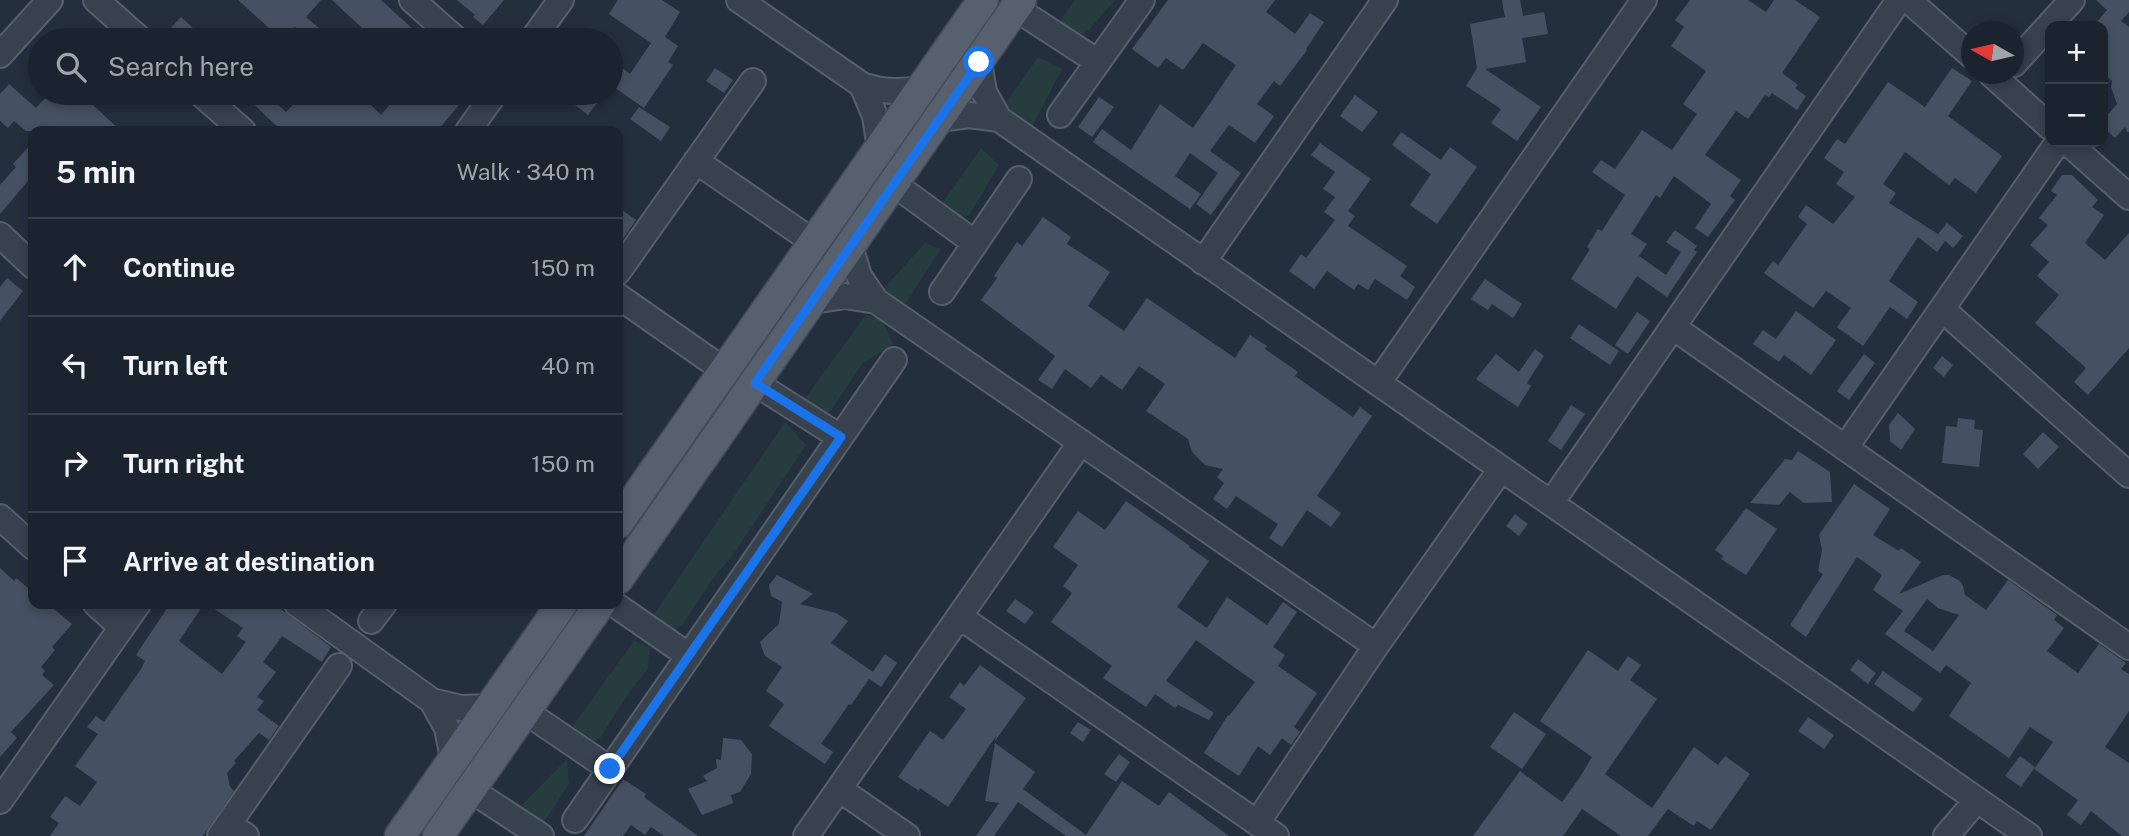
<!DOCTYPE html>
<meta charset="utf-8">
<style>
body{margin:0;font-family:"Public Sans",sans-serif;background:#282f3a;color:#f1f3f6}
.controls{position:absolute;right:21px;top:21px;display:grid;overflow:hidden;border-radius:14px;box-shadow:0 4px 10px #0003}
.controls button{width:63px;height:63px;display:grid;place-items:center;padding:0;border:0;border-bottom:2px solid #39404a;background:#1b232e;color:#f1f3f6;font:35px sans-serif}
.compass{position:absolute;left:1961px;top:21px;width:63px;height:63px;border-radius:50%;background:#1b232e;box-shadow:0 4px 10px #0003;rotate:278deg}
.stop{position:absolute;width:21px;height:21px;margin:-16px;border:5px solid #1a73e8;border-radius:50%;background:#fff}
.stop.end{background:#1a73e8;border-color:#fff;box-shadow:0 2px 7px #0008}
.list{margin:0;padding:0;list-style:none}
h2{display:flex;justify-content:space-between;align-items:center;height:91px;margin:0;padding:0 28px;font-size:30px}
h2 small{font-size:23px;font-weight:400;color:#a0a4aa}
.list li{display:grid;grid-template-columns:46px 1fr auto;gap:21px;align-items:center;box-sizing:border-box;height:98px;padding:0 28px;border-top:2px solid #39404a}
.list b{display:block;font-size:26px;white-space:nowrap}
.list em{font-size:23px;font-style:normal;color:#a0a4aa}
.icon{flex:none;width:38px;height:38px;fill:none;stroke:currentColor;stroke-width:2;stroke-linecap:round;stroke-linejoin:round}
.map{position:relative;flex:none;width:2129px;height:836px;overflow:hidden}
.search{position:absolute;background:#1b232e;box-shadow:0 4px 10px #0003;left:28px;top:28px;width:595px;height:77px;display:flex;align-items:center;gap:18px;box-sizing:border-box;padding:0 24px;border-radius:38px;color:#a0a4aa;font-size:26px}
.panel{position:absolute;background:#1b232e;box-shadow:0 4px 10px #0003;left:28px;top:126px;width:595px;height:483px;border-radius:14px}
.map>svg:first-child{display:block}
</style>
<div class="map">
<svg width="2129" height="836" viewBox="0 0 2129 836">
<rect width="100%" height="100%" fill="#242f3e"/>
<path fill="#263c3f" d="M1075 0H1115L1089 30 1074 39 1051 34Z
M1038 57 1062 69 1033 125 1015 135 989 127Z
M981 148 999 165 970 214 955 225 932 218Z
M925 243 941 249 906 303 890 312 867 307Z
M866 315 882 320 893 344 862 364 831 411 816 420 792 416Z
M785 422 806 445 732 556 713 578 683 624 667 634 644 629Z
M634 641 650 647 648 669 630 691 600 738 584 747 561 742Z
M567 759 569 784 538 831 509 818Z"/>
<path fill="#455162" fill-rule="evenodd" d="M238 0H321L306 17 333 40H310L295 27 283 40H257L269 28Z
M332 0H381L414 30 405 40H351L362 28Z
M457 0H504L483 25 473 17 475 15Z
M618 0H662L680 12 665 37 678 46 668 62 673 65 644 108 611 85V59L630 74 651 43 609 14Z
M1168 0H1275L1266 12 1295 34 1310 13 1324 22 1306 49 1307 50 1280 86 1274 81 1257 104 1274 116 1255 143 1229 125 1210 151 1241 173 1211 215 1196 204 1218 173 1190 153 1175 176 1201 194 1190 209 1093 142 1102 129 1131 150 1160 104 1193 128 1236 65 1203 43 1183 70 1166 58 1158 68 1132 49Z
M1502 0H1520L1523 16 1544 12 1548 34 1522 38 1526 62 1485 69 1541 107 1517 141 1491 123 1501 109 1466 86 1477 68 1470 24 1505 17Z
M1690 0H1748L1766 12 1774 0H1795L1820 17 1782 73 1798 85 1795 88 1806 96 1797 110 1772 93 1769 97 1765 95 1748 119 1736 111 1705 155 1741 180 1730 196 1735 200 1708 237 1695 228 1711 204 1674 176 1660 198 1656 195 1631 234 1647 244 1639 256 1666 275 1681 252 1666 242 1675 230 1697 246 1694 250 1697 252 1667 297 1637 276 1616 309 1571 279 1590 249 1587 247 1598 229 1602 231 1625 195 1592 172 1601 160 1615 169 1642 130 1672 150 1697 114 1683 104 1706 71 1671 46 1684 27 1675 20Z
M2096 0H2129V12L2121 21 2129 27V132H2127L2125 127 2115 138 2103 127V120L2117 104 2111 87 2112 81 2103 72V26L2096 23 2107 10Z
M181 17 194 29 183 40H181L169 30Z
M715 68 733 80 724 93 706 81Z
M1952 68 1972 81 1948 116 2002 156 1976 193 1955 178 1949 185 1905 152 1883 184 1896 193 1889 203 1938 234 1947 223 1963 236 1953 248 1945 241 1937 252 1918 237 1889 281 1918 302 1907 319 1890 307 1863 346 1837 327 1851 308 1826 291 1813 308 1764 273 1773 261 1778 265 1807 224 1798 217 1806 205 1833 224 1855 197 1836 184 1844 172 1824 158 1837 139 1845 144 1888 82 1925 107Z
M9 84 36 108 50 93H67L75 101 81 94 121 131H26L14 121 8 128 0 121V94Z
M242 93H266L286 112 304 93H359L381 115 394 99 401 105 411 93H469L437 131H282Z
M559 93H605L588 115Z
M1355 95 1378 112 1362 132 1340 116Z
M1099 97 1114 107 1092 137 1078 127Z
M639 107 670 127 661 141 630 119Z
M1401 132 1441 160 1450 147 1477 167 1437 224 1410 205 1431 174 1392 145Z
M33 142V175L0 214V185L16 167 13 164Z
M1320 143 1371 179 1348 211 1355 216 1348 226 1407 266 1400 276 1415 287 1407 300 1375 279 1368 290 1358 284 1354 290 1327 271 1314 289 1289 271 1301 254 1306 258 1335 220 1324 212 1335 197 1323 189 1335 172 1311 155Z
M2062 175H2072L2098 200 2092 207 2104 215 2085 243 2105 260 2129 233V348L2088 395 2074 382 2086 368 2035 323 2059 295 2037 276 2049 262 2030 245 2048 225 2039 218 2057 195 2051 191Z
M618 207 636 220 618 246Z
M1043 217 1071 237 1067 244 1110 272 1088 306 1124 331 1147 298 1235 358 1250 335 1267 346 1265 349 1298 372 1295 376 1353 417 1360 407 1372 416 1317 496 1341 513 1331 527 1307 510 1282 547 1269 538 1278 524 1236 496 1227 509 1213 499 1224 483 1217 477 1223 469 1205 465 1192 452 1188 439 1146 411 1165 384 1139 366 1122 390 1101 375 1091 388 1065 369 1052 389 1038 380 1055 356 981 300 997 278 994 276 1017 242 1022 246Z
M7 278 23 291 0 321V287Z
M1485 279 1522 304 1513 318 1492 304 1488 310 1471 299Z
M1796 311 1836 340 1811 375 1784 355 1779 362 1753 344 1763 330 1776 339Z
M1637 312 1650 321 1628 354 1615 345Z
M1579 324 1619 351 1610 365 1570 338Z
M1535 349 1544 356 1527 383 1531 386 1518 407 1476 379 1496 354 1519 372Z
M1864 354 1875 363 1849 400 1837 391Z
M1942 356 1953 365 1944 377 1933 368Z
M1571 405 1585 414 1561 450 1548 441Z
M1898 413 1915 429 1901 450 1890 441 1889 425Z
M1958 418 1975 420 1974 429 1983 430 1979 467 1942 463 1946 426 1957 427Z
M2043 432 2059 447 2038 469 2023 454Z
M1798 451 1830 472 1832 502 1804 503 1790 492 1779 505 1750 503 1785 459 1792 460Z
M1854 484 1890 509 1873 535 1899 551 1901 548 1921 562 1899 594 1943 575H1949L1960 581 1963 586 1965 595 1986 610 2008 580 2057 615 2054 620 2064 628 2047 651 2078 673 2099 644 2126 663 2121 669 2129 674V711L2105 747 2129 763V836H2122L2091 811 2081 825 2067 815 2078 800 2034 769 2053 742 2030 727 2009 758 1949 716 1971 683 1946 665 1940 673 1885 634 1903 611 1873 590 1882 575 1857 557 1806 637 1790 625 1823 574 1818 571 1822 550 1819 535ZM1927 599 1938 608 1959 615 1933 651 1904 631Z
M1126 501 1190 546 1189 547 1209 561 1177 607 1207 628 1227 597 1267 625 1283 602 1297 612 1273 647 1285 655 1278 666 1317 693 1294 727 1300 732 1291 745 1282 738 1270 755 1258 746 1239 776 1204 753 1228 715 1229 716 1255 682 1196 640 1166 681 1214 713 1209 720 1178 705 1175 708 1155 694 1146 707 1103 678 1112 666 1051 622 1072 593 1063 586 1078 565 1053 547 1078 511 1105 530Z
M1746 508 1777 529 1746 575 1721 559 1723 556 1715 550Z
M1515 514 1528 524 1519 536 1506 526Z
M0 568 14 581 16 578 33 592V604H48L72 624 52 647 55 650 41 667 45 671 42 675 54 685 11 732 17 738 0 757Z
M777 575 813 594 800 604 836 613 848 621 831 643 873 672 885 654 897 663 881 687 869 679 851 705 849 704 821 744 833 752 825 764 769 726 784 704 766 691 782 667 765 656 760 642 779 624 782 602 771 596 769 585Z
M1015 599 1034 612 1025 624 1006 611Z
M170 604H204L179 641 222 674 246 642 237 636 243 628 207 604H274L331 647 322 662 282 636 263 662 276 672 257 697 264 701 257 710 279 726 269 740 259 733 234 761 236 763 227 773 230 787 234 791 203 836H50L59 823 50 817 65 796 80 806 97 782 75 766 98 734 87 727 96 716 104 722 141 669 145 661 136 655Z
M1588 650 1618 671 1628 656 1641 665 1630 680 1657 699 1605 774 1652 808 1694 747 1718 765 1725 756 1750 774 1711 830 1697 821 1694 826 1668 809 1648 836H1621L1582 809 1563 836H1473L1520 771 1562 802 1580 777 1592 757 1540 721Z
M1858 659 1876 673 1868 684 1850 670Z
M980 665 1026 698 995 741 996 736 948 807 920 788 919 791 898 777 930 731 943 740 966 709 949 697 960 682 964 686Z
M1883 671 1923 699 1913 712 1874 684Z
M1514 712 1546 734 1522 769 1490 747Z
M1808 717 1834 735 1824 749 1798 731Z
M1078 722 1091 730 1083 742 1070 733Z
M723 738 741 740 752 754 751 774 740 792 731 795 733 803 702 815 688 789 707 781 703 776 717 768 716 759 721 760Z
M995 743 1035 772 1023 789 1086 835 1122 781 1159 806 1169 792 1229 836H1066L1018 802 994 836H976L999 803 985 801Z
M1119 754 1130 762 1116 782 1104 774Z
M2020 756 2035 767 2021 787 2005 776Z
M623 779 646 794 644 797 698 836H664L651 827 645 835 631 825 623 836H584Z"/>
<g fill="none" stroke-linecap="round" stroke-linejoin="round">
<g stroke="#565f6c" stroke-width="28">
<path id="minor" d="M96 0 141 40
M412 0 457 40
M739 0 862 85C882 92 901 93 922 88
M1908 0 1972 56
M1015 8 1098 62
M532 40 561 0
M0 55 50 0
M979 62 984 92 999 119
M2014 64 2072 0
M1991 74 2050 127
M862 85 875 116 880 149
M200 93 243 131
M1060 115 1142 0
M939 119 969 115 999 119 2029 836
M468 131 495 93
M2067 142 2129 197
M696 161 815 243
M894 184 975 243
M0 235 33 266
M850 246 859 276 876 301 1376 646
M1203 262 1385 0
M618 272 753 81
M942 292 1019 179
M618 296 725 371
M813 301 845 296 876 301
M1942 309 2129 475
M1673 327 2129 647
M755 383 840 437
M1378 383 1644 0
M1845 448 2058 142
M1551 503 1899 0
M0 517 33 547
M96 604 121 627
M297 604 432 701 461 708 490 707
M614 604 689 656
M960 617 1276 836
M371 621 384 604
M432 701 447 728 453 758
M526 712 610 769
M839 789 907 836
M471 790 541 836
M0 801 138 604
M575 820 894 360
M1257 823 1376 646 1501 469
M228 824 246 836
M220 836 339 666
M806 836 1081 442
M1946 836 1977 800"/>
</g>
<g stroke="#414a57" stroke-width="33">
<path id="major" d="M618 523 983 0
M618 579 1021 0
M400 836 562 604
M438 836 600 604"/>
</g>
<use href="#minor" stroke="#38414e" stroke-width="24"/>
<use href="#major" stroke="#56606e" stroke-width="30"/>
</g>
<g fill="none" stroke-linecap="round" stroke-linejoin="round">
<path stroke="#1a73e8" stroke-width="9" d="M610 769 841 437 755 383 979 62"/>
</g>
</svg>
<div class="controls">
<button>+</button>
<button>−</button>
</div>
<svg class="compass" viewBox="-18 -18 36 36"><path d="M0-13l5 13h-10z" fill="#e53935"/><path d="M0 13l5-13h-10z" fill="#a0a4aa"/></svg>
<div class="stop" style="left:979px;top:62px"></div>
<div class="stop end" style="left:610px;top:769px"></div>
<div class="search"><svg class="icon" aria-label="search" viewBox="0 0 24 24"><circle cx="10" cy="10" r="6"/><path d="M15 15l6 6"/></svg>Search here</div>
<section class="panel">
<h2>5 min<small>Walk · 340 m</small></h2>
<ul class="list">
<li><svg class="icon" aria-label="ahead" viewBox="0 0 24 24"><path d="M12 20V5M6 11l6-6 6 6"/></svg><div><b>Continue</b></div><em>150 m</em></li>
<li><svg class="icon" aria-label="left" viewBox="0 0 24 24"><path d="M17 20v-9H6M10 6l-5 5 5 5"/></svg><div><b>Turn left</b></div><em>40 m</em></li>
<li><svg class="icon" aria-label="right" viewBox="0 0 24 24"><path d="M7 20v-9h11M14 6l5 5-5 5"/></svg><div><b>Turn right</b></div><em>150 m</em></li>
<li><svg class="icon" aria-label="arrive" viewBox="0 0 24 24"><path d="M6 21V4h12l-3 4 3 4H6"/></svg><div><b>Arrive at destination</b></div></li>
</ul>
</section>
</div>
